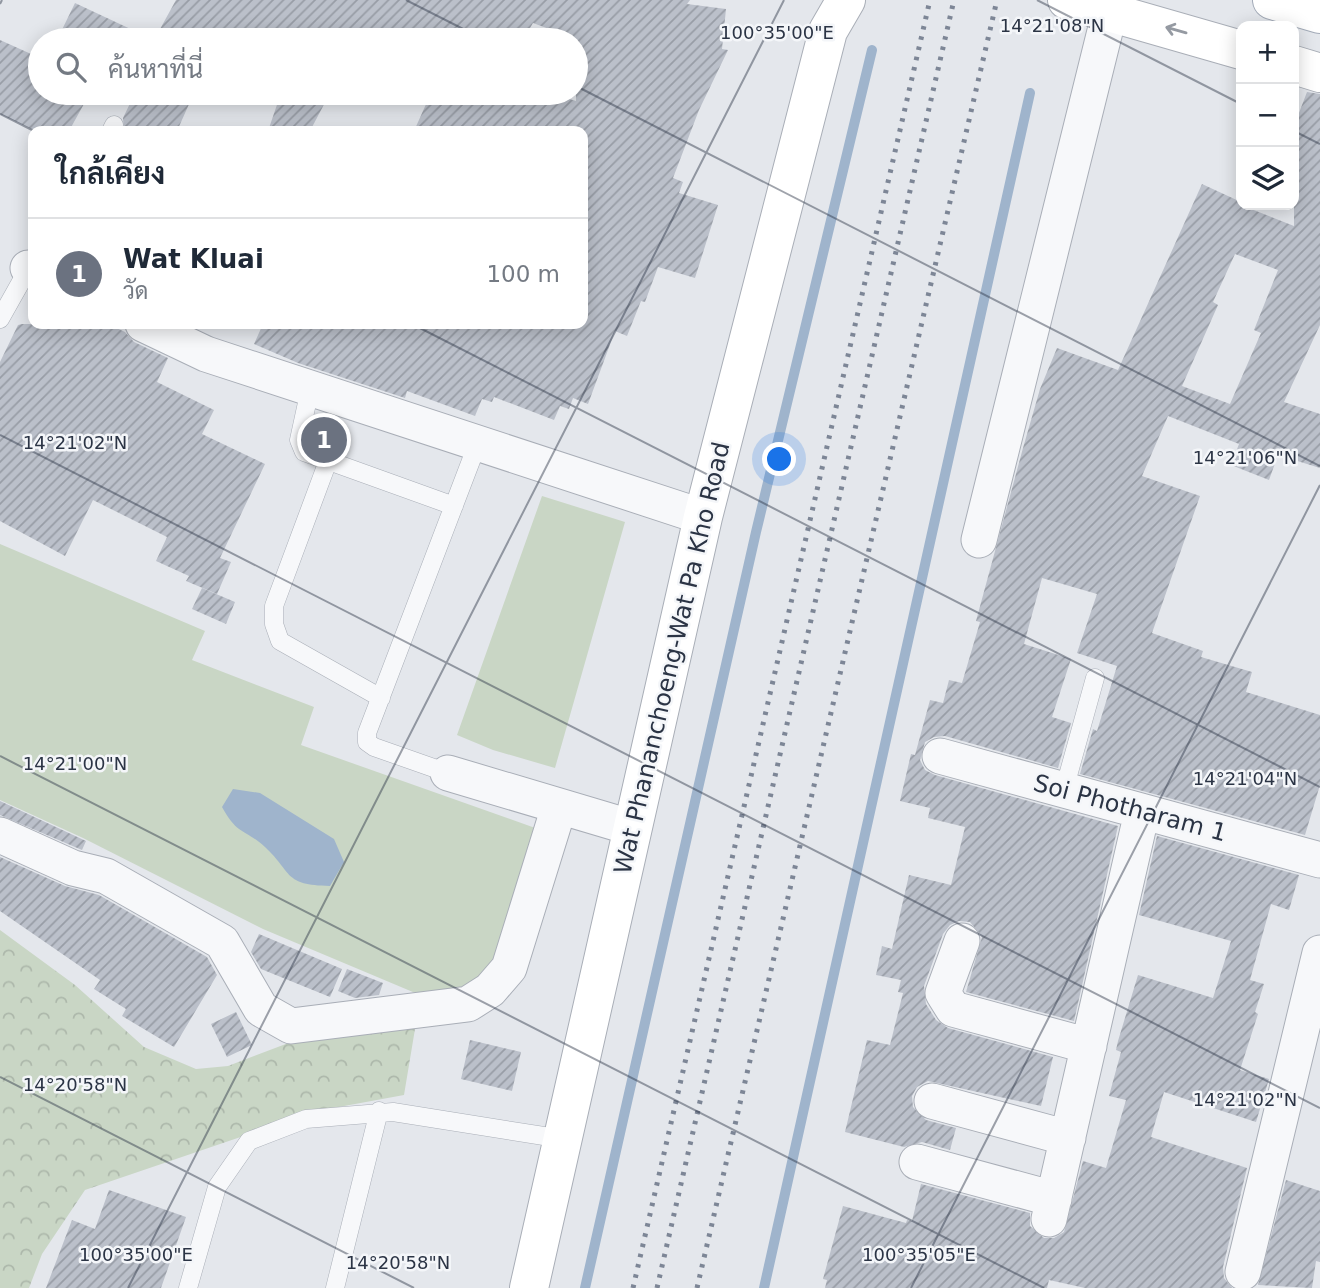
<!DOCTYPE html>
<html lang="th">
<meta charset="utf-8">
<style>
body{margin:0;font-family:"DejaVu Sans",Sarabun,sans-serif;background:#f6f6f7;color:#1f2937}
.controls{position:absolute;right:21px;top:21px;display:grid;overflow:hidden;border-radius:14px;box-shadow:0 4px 18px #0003}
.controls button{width:63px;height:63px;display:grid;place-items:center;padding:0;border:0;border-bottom:2px solid #e0e1e3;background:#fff;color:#1f2937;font:35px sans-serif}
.you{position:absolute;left:780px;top:460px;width:24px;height:24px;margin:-18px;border:5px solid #fff;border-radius:50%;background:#1a73e8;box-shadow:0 0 0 10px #1a73e833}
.badge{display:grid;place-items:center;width:46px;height:46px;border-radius:50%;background:#d93025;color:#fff;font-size:23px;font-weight:700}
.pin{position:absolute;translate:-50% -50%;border:4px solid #fff;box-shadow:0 2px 7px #0006}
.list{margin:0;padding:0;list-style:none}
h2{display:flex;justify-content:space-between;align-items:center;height:91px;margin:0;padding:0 28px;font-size:30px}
h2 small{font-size:23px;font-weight:400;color:#747a83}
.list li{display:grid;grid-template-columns:46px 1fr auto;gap:21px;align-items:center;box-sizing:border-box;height:112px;padding:0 28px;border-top:2px solid #e0e1e3}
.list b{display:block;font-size:26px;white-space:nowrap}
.list p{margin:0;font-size:23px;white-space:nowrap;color:#747a83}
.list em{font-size:23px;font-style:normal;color:#747a83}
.icon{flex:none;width:38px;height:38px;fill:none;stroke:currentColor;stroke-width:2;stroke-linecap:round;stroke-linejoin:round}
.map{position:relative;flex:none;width:1320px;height:1288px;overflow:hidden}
.search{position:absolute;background:#fff;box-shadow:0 4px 18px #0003;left:28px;top:28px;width:560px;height:77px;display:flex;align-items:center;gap:18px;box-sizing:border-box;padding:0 24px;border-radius:38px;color:#747a83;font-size:26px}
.panel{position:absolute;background:#fff;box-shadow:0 4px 18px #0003;left:28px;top:126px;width:560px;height:203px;border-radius:14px}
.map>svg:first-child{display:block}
</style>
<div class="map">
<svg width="1320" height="1288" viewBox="0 0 1320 1288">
<defs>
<pattern id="forest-crowns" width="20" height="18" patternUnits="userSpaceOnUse" patternTransform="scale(1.75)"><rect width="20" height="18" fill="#c9d6c5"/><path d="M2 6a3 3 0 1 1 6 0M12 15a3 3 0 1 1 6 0" fill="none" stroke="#adb8ab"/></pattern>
<pattern id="building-hatch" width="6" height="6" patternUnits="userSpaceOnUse" patternTransform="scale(1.75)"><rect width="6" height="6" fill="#bbc0ca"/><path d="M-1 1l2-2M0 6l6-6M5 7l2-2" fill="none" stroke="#989da6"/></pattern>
</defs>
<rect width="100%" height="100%" fill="#e4e7ec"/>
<path fill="#c9d6c5" d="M542 496 625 522 555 768 493 750 457 735Z
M0 544 205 631 192 660 314 707 301 745 538 829 505 948 486 973 452 992 420 995 263 929 83 838 0 800Z"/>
<path fill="url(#forest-crowns)" d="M0 930 75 985 144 1047 196 1069 228 1066 299 1039 416 1023 404 1095 317 1111 85 1190 42 1254 29 1288H0Z"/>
<path fill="#9fb4cc" d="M233 789 260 793 334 839 344 862 330 886C283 885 293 873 265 847 244 828 238 836 222 807Z"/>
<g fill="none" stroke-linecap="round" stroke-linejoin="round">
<path stroke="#9fb4cc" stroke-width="10" d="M585 1288 756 532 872 50
M764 1288 1030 93"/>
</g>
<path fill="url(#building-hatch)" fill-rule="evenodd" d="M176 0H690L687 4 726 9 722 49 728 50 699 110 673 178 683 182 679 193 718 205 695 278 658 267 645 302 641 301 627 336 615 331 588 404 573 398 569 409 560 406 554 420 494 397 492 402 482 399 475 416 407 391 405 398 298 363 254 344 263 324H583V131H414L431 93H550L576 101V39L533 23 523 40H154Z
M75 3 154 40H57Z
M0 40 40 58V93H90L69 131H36L0 114Z
M1307 92 1320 94V325L1284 402 1320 414V468L1278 455 1269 480 1231 465 1239 444 1168 416 1142 476 1200 496 1152 633 1203 651 1201 657 1252 672 1246 692 1320 715V785L1305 835 1080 774 1093 729 1097 731 1117 666 1077 653 1097 594 1042 578 1024 644 1071 659 1052 717 1071 723 1058 768 945 736 934 737 925 742 920 760 925 770 935 775 1118 826 1074 1021 966 992 982 937 970 922 959 921 950 925 943 934 924 986 926 1004 936 1020 948 1028 1053 1057 1041 1106 928 1081 917 1087 912 1096 913 1107 926 1120 956 1128 950 1150 922 1142 904 1147 845 1132 867 1040 890 1045 903 993 898 992 901 980 876 975 882 946 892 949 909 875 951 885 965 827 928 818 930 808 900 801 911 754 915 755 930 700 943 703 949 680 962 683 980 622 976 621 1023 448 1040 389 1057 348 1118 370 1202 184 1241 202V205L1294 226V126ZM1235 254 1278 270 1254 330 1261 333 1230 404 1182 386 1218 305 1213 302Z
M135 93H194L177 131H124L123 118Z
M281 93H330L310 131H268Z
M22 324H108L125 332 134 342 168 358 157 382 214 410 202 434 265 464 220 558 231 562 217 594 186 581 189 576 156 561 167 537 93 500 65 556 0 521V362L18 325Z
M202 588 235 602 226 624 192 609Z
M0 801 86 841 82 850 0 815Z
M1157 836 1299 875 1289 910 1271 904 1250 980 1264 984 1255 1012 1258 1014 1240 1070 1269 1079 1256 1122 1164 1092 1151 1137 1247 1168 1223 1267 1224 1278 1232 1288H1085L1049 1280 1047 1288H825L827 1280 823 1279 843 1206 906 1223 907 1220 912 1221 921 1184 1030 1213V1226L1044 1238H1054L1064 1232 1083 1161 1106 1168 1126 1100 1109 1096 1121 1052 1116 1050 1118 1041 1138 975 1213 998 1231 941 1139 915Z
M0 857 65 886 99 895 207 957 217 975 174 1047 122 1016 126 1009 94 989 100 980 0 911Z
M259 934 342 969 330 997 261 969 251 952Z
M347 969 383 983 379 995 355 998 338 991Z
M236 1012 252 1045 227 1057 211 1024Z
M470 1040 521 1052 512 1091 461 1079Z
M1286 1180 1320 1191V1262L1316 1261 1312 1288 1258 1285Z
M109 1190 186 1217 161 1288H46L72 1220 95 1229Z"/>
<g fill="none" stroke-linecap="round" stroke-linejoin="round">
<g stroke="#a9aeb7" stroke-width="19">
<path id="service" d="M111 131 114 125
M0 319 31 264
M310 389 299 440 304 452 454 506
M328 461 274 606V624L280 641 381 698
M448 773 374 747 367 742V733L477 445
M1064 790 1095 678
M188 1288 217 1187 249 1141 306 1119 393 1112 563 1139
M335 1288 379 1111"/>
</g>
<g stroke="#a9aeb7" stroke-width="37">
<path id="minor" d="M28 268 33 271
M143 324 206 354 703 517
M979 540 1110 11
M940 756 1320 860
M448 773 633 828
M0 835 73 868 106 876 222 942 261 1009 291 1026 468 1004 490 990 509 968 559 807
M962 941 943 993 953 1009 1089 1046
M932 1101 1068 1138
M917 1162 1054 1199
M1049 1219 1142 812
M1243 1272 1320 953"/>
</g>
<g stroke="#a9aeb7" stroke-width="40">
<path id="secondary" d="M1067 0 1241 50
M1294 65 1320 73
M529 1288 703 517 828 31 846 0"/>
</g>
<g stroke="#a3abb8" stroke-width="40">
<path id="primary" d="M1272 0 1320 14"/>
</g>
<use href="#service" stroke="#f7f8fa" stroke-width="18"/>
<use href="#minor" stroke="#f7f8fa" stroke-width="35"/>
<use href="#secondary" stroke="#fff" stroke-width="38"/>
<use href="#primary" stroke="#fff" stroke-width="38"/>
<path stroke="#7d8696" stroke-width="5" stroke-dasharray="3.5 7" stroke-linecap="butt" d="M633 1288 930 0
M657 1288 954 0
M697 1288 997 0"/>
</g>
<defs><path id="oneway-shaft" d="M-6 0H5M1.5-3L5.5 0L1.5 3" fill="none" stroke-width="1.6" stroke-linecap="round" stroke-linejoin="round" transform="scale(1.75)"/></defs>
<use stroke="#959aa2" href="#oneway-shaft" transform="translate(1176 30) rotate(-164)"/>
<path fill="none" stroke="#2b3445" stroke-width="2" stroke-opacity="0.45" d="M406 0 485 40M1037 0 1241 104M0 4 2 0M576 86 1320 466M0 114 34 131M1294 131 1320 144M412 324 1320 787M0 435 1320 1108M0 756 1044 1288M0 1077 414 1288M128 1288 784 0M911 1288 1320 485"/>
<g text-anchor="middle" stroke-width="5" stroke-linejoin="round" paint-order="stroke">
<g font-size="24" fill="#2b3445" stroke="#f4f6f9">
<text transform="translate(672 658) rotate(-77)" y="8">Wat Phananchoeng-Wat Pa Kho Road</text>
<text transform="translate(1130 808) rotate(15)" y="8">Soi Photharam 1</text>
</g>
</g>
<g font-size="18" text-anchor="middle" fill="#2b3445" stroke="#f4f6f9" stroke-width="5" stroke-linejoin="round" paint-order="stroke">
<text x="1052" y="32">14°21'08"N</text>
<text x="777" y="39">100°35'00"E</text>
<text x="75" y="449">14°21'02"N</text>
<text x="1245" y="464">14°21'06"N</text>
<text x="75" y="770">14°21'00"N</text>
<text x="1245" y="785">14°21'04"N</text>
<text x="75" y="1091">14°20'58"N</text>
<text x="1245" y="1106">14°21'02"N</text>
<text x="136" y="1261">100°35'00"E</text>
<text x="919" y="1261">100°35'05"E</text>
<text x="398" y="1269">14°20'58"N</text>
</g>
</svg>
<div class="controls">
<button>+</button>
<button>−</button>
<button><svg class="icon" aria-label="layers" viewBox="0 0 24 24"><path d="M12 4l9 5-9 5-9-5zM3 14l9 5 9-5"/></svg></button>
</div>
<div class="you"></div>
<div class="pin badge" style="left:324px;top:440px;background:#6b7280">1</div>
<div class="search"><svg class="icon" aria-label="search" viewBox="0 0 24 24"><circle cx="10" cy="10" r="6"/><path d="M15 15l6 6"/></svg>ค้นหาที่นี่</div>
<section class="panel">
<h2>ใกล้เคียง<small></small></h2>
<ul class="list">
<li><span class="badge" style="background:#6b7280">1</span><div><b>Wat Kluai</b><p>วัด</p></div><em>100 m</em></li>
</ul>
</section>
</div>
